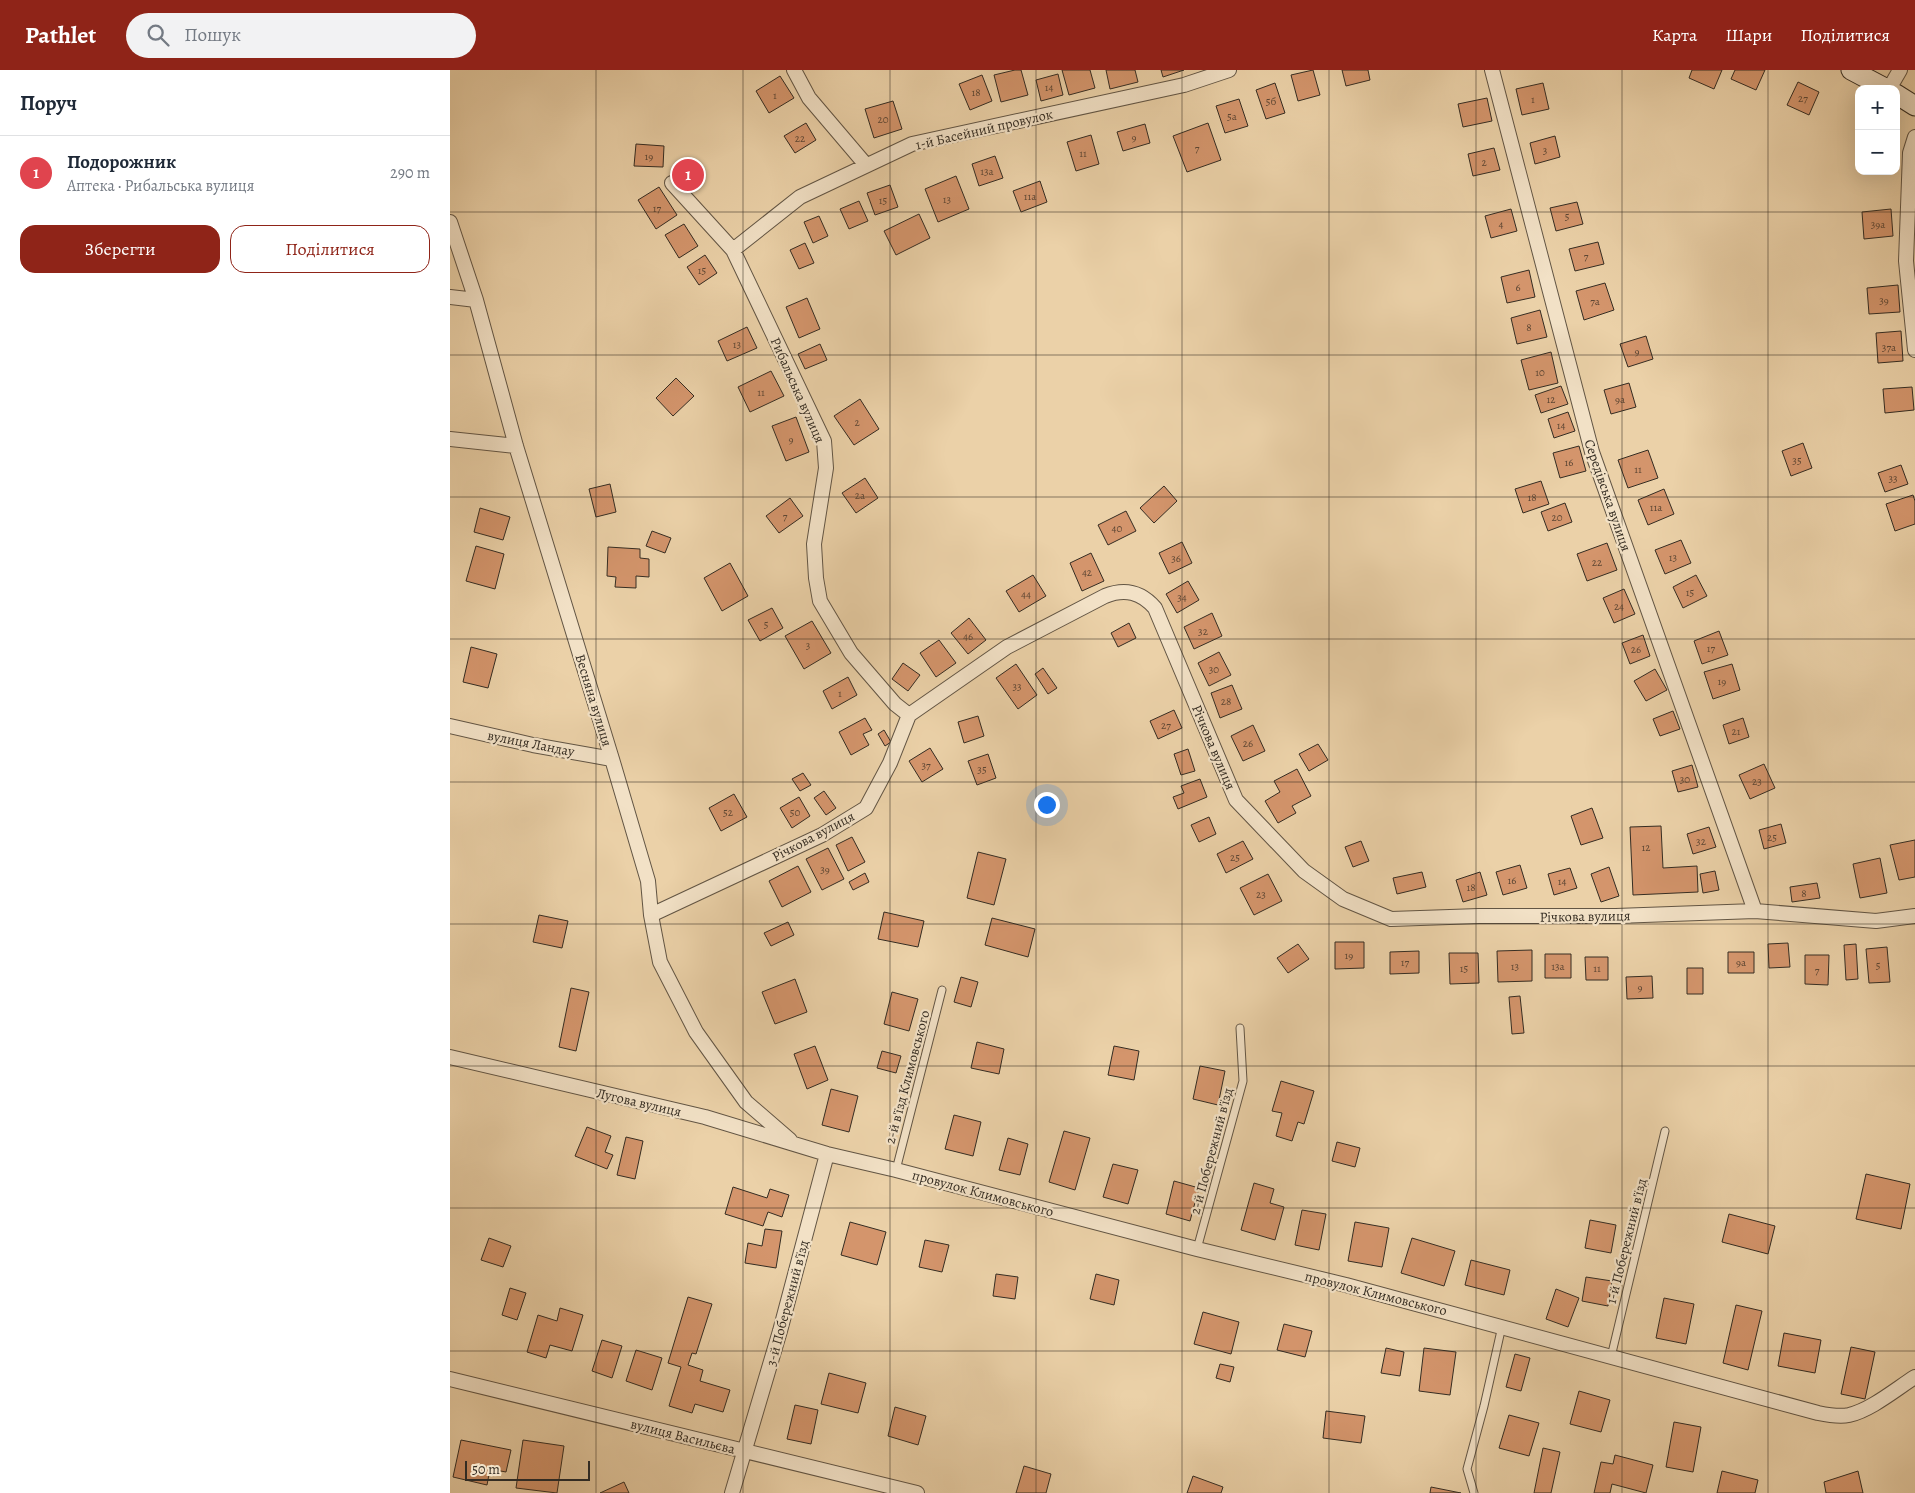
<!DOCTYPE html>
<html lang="uk">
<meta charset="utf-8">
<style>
body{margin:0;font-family:Alegreya,serif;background:#f2f2f3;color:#1f2937}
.controls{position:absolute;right:15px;top:15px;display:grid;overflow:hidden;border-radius:10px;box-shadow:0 5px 20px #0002}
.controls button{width:45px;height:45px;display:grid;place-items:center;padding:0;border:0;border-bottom:1px solid #e0e1e3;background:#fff;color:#1f2937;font:25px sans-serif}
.scale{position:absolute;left:15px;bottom:12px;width:125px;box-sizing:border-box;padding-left:5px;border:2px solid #342c22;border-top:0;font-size:14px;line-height:18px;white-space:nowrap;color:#342c22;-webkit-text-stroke:4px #f2e1c6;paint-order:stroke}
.you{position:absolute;left:596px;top:734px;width:18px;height:18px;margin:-12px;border:4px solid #fff;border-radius:50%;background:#1a73e8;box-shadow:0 0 0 8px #1a73e833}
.badge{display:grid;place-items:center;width:32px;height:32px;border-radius:50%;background:#8f2418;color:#fff;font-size:16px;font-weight:700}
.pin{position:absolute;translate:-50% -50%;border:2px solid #fff;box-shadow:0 1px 5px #0006}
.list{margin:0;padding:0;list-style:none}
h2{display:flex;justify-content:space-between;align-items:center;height:65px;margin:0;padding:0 20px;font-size:21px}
h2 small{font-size:16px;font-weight:400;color:#747a83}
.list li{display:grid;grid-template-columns:32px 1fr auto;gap:15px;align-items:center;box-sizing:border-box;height:75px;padding:0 20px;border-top:1px solid #e0e1e3}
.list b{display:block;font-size:19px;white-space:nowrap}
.list p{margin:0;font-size:16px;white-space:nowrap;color:#747a83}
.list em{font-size:16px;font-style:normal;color:#747a83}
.actions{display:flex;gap:10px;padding:15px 20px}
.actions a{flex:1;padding:11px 0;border:1px solid #8f2418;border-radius:15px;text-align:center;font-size:18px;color:#8f2418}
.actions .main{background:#8f2418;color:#fff}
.icon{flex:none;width:28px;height:28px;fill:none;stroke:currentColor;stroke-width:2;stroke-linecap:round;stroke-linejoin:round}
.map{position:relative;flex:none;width:1465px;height:1423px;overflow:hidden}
header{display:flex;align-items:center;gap:30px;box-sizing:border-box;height:70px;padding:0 25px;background:#8f2418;color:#fff}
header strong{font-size:24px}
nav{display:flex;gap:28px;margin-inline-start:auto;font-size:18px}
.search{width:350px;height:45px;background:#f2f2f3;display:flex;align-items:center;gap:12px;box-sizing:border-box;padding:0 18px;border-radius:28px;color:#747a83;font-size:19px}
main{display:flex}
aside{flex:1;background:#fff}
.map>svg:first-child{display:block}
</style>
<header>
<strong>Pathlet</strong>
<div class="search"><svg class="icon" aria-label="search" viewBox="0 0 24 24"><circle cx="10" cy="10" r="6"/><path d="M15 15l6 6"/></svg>Пошук</div>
<nav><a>Карта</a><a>Шари</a><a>Поділитися</a></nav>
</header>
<main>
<aside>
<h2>Поруч<small></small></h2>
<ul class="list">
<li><span class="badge" style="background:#e0444e">1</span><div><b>Подорожник</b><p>Аптека · Рибальська вулиця</p></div><em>290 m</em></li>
</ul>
<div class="actions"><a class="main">Зберегти</a><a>Поділитися</a></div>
</aside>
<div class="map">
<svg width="1465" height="1423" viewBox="0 0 1465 1423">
<rect width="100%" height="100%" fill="#ebd1a8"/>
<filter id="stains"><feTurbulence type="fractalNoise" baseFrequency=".004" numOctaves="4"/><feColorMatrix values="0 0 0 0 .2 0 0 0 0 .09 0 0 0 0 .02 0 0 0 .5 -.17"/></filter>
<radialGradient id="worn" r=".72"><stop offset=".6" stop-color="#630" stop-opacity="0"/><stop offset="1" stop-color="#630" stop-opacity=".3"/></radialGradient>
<path fill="#d4956c" stroke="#342c22" d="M565 0H571L578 25 551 32 544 5Z
M612 0H640L645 18 619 25Z
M656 0H685L688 12 660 19Z
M711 0H734L713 7Z
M863 0 870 25 848 31 841 5Z
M892 0H918L920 10 896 16Z
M1242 0H1272L1264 19 1239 8Z
M1285 0H1315L1306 20 1281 9Z
M608 4 613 25 591 31 586 10Z
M532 5 542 31 520 40 509 14Z
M330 6 344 28 319 43 306 21Z
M1348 12 1369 22 1359 45 1337 35Z
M825 13 835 43 816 49 806 20Z
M1093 13 1099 39 1072 45 1066 19Z
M1037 28 1042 51 1013 57 1008 34Z
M789 29 798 56 775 63 766 36Z
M443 31 452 59 424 68 415 39Z
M356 53 366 70 345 83 334 66Z
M758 53 771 90 737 102 723 66Z
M695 54 700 73 673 81 667 62Z
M641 65 649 94 626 101 617 72Z
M1105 66 1110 87 1085 94 1080 73Z
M186 74 214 76 213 97 184 96Z
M1044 78 1050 100 1023 106 1018 84Z
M545 86 553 108 529 116 522 94Z
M506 106 519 139 488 152 475 119Z
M590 111 597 132 571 142 563 121Z
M440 115 448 137 425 145 417 123Z
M209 117 227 145 206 159 188 130Z
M409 131 418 151 399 159 390 139Z
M1127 132 1133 154 1106 161 1100 138Z
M1061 139 1067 161 1041 168 1035 146Z
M1441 139 1443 166 1414 169 1412 142Z
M469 144 480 168 446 185 434 161Z
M369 146 378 166 363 173 354 152Z
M234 154 248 176 229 188 215 165Z
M1148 172 1154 194 1125 201 1119 179Z
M355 173 364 193 349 199 340 180Z
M255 185 267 203 249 215 237 197Z
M1079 200 1085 227 1057 233 1051 207Z
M1155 213 1164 240 1134 250 1126 221Z
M1448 215 1450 242 1419 244 1417 218Z
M357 228 370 259 349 268 336 237Z
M1090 240 1097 267 1067 274 1061 248Z
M297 257 307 278 277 291 268 271Z
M1451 261 1453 291 1428 293 1426 263Z
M1196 266 1203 289 1178 297 1170 274Z
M370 274 377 290 355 299 348 284Z
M1101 282 1108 313 1079 320 1071 290Z
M321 301 334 326 300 342 288 317Z
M226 308 244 326 223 346 206 328Z
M1179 313 1186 337 1161 344 1154 320Z
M1111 316 1118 334 1091 343 1085 325Z
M1462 317 1464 340 1435 343 1433 319Z
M410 329 429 359 404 375 384 346Z
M1118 342 1125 361 1104 368 1098 349Z
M346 347 359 382 336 391 322 356Z
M1353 373 1362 398 1341 406 1332 381Z
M1129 376 1136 401 1110 408 1103 383Z
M1198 380 1208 408 1178 418 1168 390Z
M1451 395 1458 414 1435 422 1428 403Z
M415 408 428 428 406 443 392 423Z
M1091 411 1099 434 1073 443 1065 419Z
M160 414 166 442 146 447 139 419Z
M714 416 727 431 704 453 690 438Z
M1214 419 1224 444 1198 455 1188 430Z
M1463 425 1465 431V454L1445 461 1436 434Z
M340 428 353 446 329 463 316 446Z
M1115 433 1122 452 1098 461 1091 442Z
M30 438 60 447 53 470 24 462Z
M676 441 686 461 658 475 648 455Z
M202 461 221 468 215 483 196 476Z
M1231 470 1241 493 1215 504 1205 480Z
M732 472 742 493 719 504 709 483Z
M1157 473 1167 500 1137 511 1127 484Z
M26 476 54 484 45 519 16 511Z
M158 477 190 479V488L199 489V507L186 506V518L165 517 166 507 157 506Z
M641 483 654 511 632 521 620 493Z
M280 493 298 526 272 541 254 508Z
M583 505 596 526 569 542 556 521Z
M1246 505 1257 526 1233 538 1223 517Z
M738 511 749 530 727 543 716 524Z
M1174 519 1185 544 1164 553 1153 528Z
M322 538 333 558 310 571 298 550Z
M762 543 772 566 744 579 734 557Z
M519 548 536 570 518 584 501 563Z
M362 551 381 583 354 599 335 566Z
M679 553 686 568 668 577 661 563Z
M1269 561 1278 585 1252 594 1244 571Z
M1193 565 1200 586 1180 594 1172 573Z
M489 570 506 593 486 607 470 583Z
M21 577 47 584 38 618 13 612Z
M769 582 781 605 759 616 748 593Z
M453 593 470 605 458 621 442 609Z
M566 594 587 625 568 639 546 608Z
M1282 594 1290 620 1263 629 1254 602Z
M593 598 607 618 598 624 585 604Z
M1205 599 1217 620 1196 631 1184 611Z
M398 607 407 625 382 639 373 621Z
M782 615 792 639 770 648 761 623Z
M724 640 732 658 708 669 700 651Z
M1223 641 1230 659 1210 666 1203 649Z
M528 646 534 666 514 673 508 652Z
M415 648 422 660 413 664 419 675 401 685 389 662Z
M1293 648 1299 667 1279 674 1273 655Z
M803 655 815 681 793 691 781 666Z
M434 660 441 672 435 676 428 664Z
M868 674 878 690 859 701 849 684Z
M480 678 493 699 472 712 459 691Z
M738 679 745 701 731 705 724 684Z
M538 684 546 708 527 715 518 691Z
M1314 694 1325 718 1300 729 1289 705Z
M1242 695 1248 717 1228 722 1222 701Z
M847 699 861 726 842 736 846 743 828 753 815 731 830 722 824 711Z
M353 703 361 715 350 721 342 709Z
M750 709 757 727 728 739 723 727 734 723 731 716Z
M374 721 386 738 376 745 364 728Z
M284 724 297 747 271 761 259 738Z
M349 727 360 746 342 758 330 738Z
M1142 738 1153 768 1131 775 1121 746Z
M759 747 766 764 749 772 741 755Z
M1331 754 1336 773 1314 779 1309 760Z
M1211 756 1213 798 1247 796 1248 822 1183 825 1180 757Z
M1259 757 1266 777 1243 784 1237 764Z
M402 767 415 792 398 801 386 775Z
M1465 770V807L1449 810 1440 775Z
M793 771 803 789 776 803 767 784Z
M911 771 919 791 903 797 895 777Z
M378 778 394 809 372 820 356 789Z
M528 782 556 789 544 835 517 828Z
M1430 788 1437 823 1410 828 1403 794Z
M1070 795 1077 818 1053 825 1046 802Z
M348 796 361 822 332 837 319 811Z
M1159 797 1169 826 1151 832 1141 804Z
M1120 798 1127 818 1104 825 1098 804Z
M1265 801 1269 820 1253 823 1250 804Z
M972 802 976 817 947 824 943 808Z
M1030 802 1037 825 1013 832 1006 810Z
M415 803 419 812 403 820 399 812Z
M818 804 832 831 804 845 790 818Z
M1367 813 1370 828 1342 832 1340 817Z
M434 842 474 851 468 877 428 869Z
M89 845 118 851 112 878 83 872Z
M542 848 585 859 578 887 535 875Z
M338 852 344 865 321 876 314 863Z
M885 872H914V898L885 899Z
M1338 873 1340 897 1319 898 1318 874Z
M848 874 859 889 838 903 827 888Z
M1406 874 1408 909 1396 910 1394 875Z
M1437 877 1440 912 1419 913 1416 879Z
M1082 880V911L1048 912 1047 881Z
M969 881V903L940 904V882Z
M1278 882H1304V903H1278Z
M999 883H1028L1029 913 1000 914Z
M1095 884H1121V908H1095Z
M1355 885H1379L1378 915 1355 914Z
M1135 887H1158V910H1136Z
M1237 898H1253V924H1237Z
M1202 906 1203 928 1177 929 1176 907Z
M511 907 528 912 521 937 504 932Z
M345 909 357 942 325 954 312 922Z
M121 918 139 922 126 981 109 977Z
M442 922 468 929 459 961 434 954Z
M1070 926 1074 963 1062 964 1059 927Z
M527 972 554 979 549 1004 521 998Z
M365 976 378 1010 357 1019 344 984Z
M664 976 689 981 684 1010 658 1005Z
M432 981 451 986 446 1003 427 998Z
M750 996 775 1001 768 1035 743 1029Z
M831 1011 864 1021 854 1054 848 1052 842 1071 826 1066 832 1043 822 1041Z
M381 1019 408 1026 399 1062 372 1055Z
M504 1045 531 1052 523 1086 495 1079Z
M137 1057 161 1066 155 1082 163 1085 157 1099 125 1086Z
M614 1061 640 1068 625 1120 599 1112Z
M176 1067 193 1071 185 1109 167 1105Z
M558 1068 578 1074 570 1105 549 1100Z
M887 1072 910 1078 905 1097 882 1091Z
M663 1094 688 1100 678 1134 653 1127Z
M1416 1104 1460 1114 1451 1159 1406 1149Z
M724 1111 749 1118 740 1151 716 1144Z
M804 1113 824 1119 820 1133 834 1137 825 1170 791 1160Z
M283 1117 317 1128 320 1119 339 1125 332 1147 318 1142 313 1156 275 1144Z
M852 1140 876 1144 869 1180 845 1175Z
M1279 1144 1325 1156 1318 1184 1272 1172Z
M1140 1150 1166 1155 1161 1183 1135 1178Z
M400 1152 436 1162 427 1195 391 1185Z
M905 1152 939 1158 932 1197 898 1191Z
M315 1159 332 1161 326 1198 295 1193 298 1173 312 1176Z
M39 1168 61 1176 53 1197 31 1190Z
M962 1168 1005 1181 994 1216 951 1203Z
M475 1170 499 1175 492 1202 469 1197Z
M1021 1190 1060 1200 1054 1225 1015 1215Z
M546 1204 568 1207 565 1229 543 1226Z
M646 1204 669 1210 664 1235 640 1229Z
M1136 1207 1162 1211 1158 1236 1132 1231Z
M60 1218 76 1223 67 1250 52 1245Z
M1106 1219 1129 1228 1118 1257 1096 1249Z
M238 1227 262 1234 246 1284 242 1283 238 1295 253 1300 250 1311 280 1320 273 1342 245 1334 242 1343 219 1336 231 1297 218 1293Z
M1214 1228 1244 1234 1236 1274 1206 1268Z
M1286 1235 1312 1241 1298 1300 1273 1293Z
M110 1238 133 1245 122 1281 100 1275 96 1288 77 1282 88 1245 107 1251Z
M753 1242 789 1252 781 1284 744 1274Z
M834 1254 862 1261 855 1287 827 1280Z
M1334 1263 1371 1270 1365 1303 1328 1296Z
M152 1270 172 1276 162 1308 142 1301Z
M1401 1277 1425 1282 1415 1329 1391 1324Z
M936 1278 954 1282 950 1306 931 1303Z
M974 1278 1006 1282 1000 1325 969 1321Z
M186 1280 212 1288 202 1320 176 1311Z
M1065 1284 1080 1288 1071 1321 1056 1317Z
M770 1294 784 1297 780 1312 766 1308Z
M379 1303 416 1313 408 1343 371 1334Z
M1129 1321 1160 1330 1151 1362 1120 1354Z
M345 1335 368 1340 361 1374 337 1369Z
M445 1337 476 1346 468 1375 438 1366Z
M876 1341 915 1346 911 1373 873 1368Z
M1059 1345 1089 1353 1079 1386 1049 1378Z
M1224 1352 1251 1357 1243 1402 1216 1397Z
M11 1370 61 1380 56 1402 40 1399 37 1415 3 1407Z
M73 1370 114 1376 107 1423 66 1418Z
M1093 1378 1110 1382 1101 1423H1084Z
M1165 1385 1203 1395 1196 1423 1162 1414 1160 1423H1144L1151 1392 1163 1394Z
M574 1396 601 1404 596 1423H566Z
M1272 1401 1308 1410 1305 1423H1267Z
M1408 1401 1413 1423H1376L1374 1412Z
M743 1406 773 1417 771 1423H737Z
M174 1412 179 1423H150Z
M981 1417 1011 1423H980Z"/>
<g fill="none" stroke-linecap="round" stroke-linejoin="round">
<g stroke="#625544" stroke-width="9">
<path id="lane" d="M446 1100 492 920
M747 1179 793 1011 790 958
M1161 1287 1215 1061
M1024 1423 1017 1399 1034 1336 1052 1256"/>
</g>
<g stroke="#625544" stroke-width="16">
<path id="street" d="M344 0 359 28 416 95
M1042 0 1142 382 1305 841
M1439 19 1450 0
M1465 67 1460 83 1456 191 1465 280
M222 113 283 180 374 371 376 398 364 474 366 508 370 531 401 583 445 634 459 645
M0 152 26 230 66 376 162 689 198 811 201 845 210 892 246 962 296 1032 340 1070
M283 180 350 127 462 74 734 15 779 0
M0 227 26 230
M0 369 66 376
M0 656 83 675 162 689
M201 845 372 765 416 738 440 693 459 645 557 577 655 526C675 518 691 522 705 538L786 730 854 801 893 829 941 849 1029 846H1166L1305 841 1426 851 1465 846
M0 987 255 1047 377 1084 446 1100 747 1179 896 1215 1368 1343C1378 1345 1389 1347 1399 1345 1421 1340 1446 1319 1465 1307
M0 1309 467 1423
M282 1423 330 1261 377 1084"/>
</g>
<g stroke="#342c22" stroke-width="21">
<path id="secondary" d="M1401 0 1437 19
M1446 24 1465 36"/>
</g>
<use href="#lane" stroke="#f2e1c6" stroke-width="7"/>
<use href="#street" stroke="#f2e1c6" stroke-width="14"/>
<use href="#secondary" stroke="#f2e1c6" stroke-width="19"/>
</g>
<path fill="none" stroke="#342c22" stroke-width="1" stroke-opacity="0.55" d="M146 0V1423M293 0V1423M440 0V1423M586 0V1423M732 0V1423M879 0V1423M1026 0V1423M1172 0V1423M1318 0V1423M0 142H1465M0 285H1465M0 427H1465M0 569H1465M0 712H1465M0 854H1465M0 996H1465M0 1138H1465M0 1281H1465"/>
<g text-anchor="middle" stroke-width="4.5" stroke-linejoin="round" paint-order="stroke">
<g font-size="11" fill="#5c4634">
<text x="599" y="21">14</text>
<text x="526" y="26">18</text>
<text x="325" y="29">1</text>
<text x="1353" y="32">27</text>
<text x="1083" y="33">1</text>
<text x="821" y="35">5б</text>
<text x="782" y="50">5а</text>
<text x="433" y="53">20</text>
<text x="684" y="71">9</text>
<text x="350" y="72">22</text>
<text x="747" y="82">7</text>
<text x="1095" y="84">3</text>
<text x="633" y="87">11</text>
<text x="199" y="90">19</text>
<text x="1034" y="96">2</text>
<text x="537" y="105">13а</text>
<text x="580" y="130">11а</text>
<text x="497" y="133">13</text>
<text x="433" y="134">15</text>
<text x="207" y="142">17</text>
<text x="1117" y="150">5</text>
<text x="1051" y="158">4</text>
<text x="1428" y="158">39а</text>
<text x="1136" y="190">7</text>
<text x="252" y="204">15</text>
<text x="1068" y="221">6</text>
<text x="1434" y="234">39</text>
<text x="1145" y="235">7а</text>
<text x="1079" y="261">8</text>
<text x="287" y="278">13</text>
<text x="1439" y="281">37а</text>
<text x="1187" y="285">9</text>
<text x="1090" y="306">10</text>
<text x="311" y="326">11</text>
<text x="1101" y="333">12</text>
<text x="1170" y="333">9а</text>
<text x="407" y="356">2</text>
<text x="1111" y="359">14</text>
<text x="341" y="373">9</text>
<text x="1347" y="394">35</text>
<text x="1119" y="396">16</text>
<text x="1188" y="403">11</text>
<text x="1443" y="412">33</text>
<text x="410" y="429">2а</text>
<text x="1082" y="431">18</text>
<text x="1206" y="441">11а</text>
<text x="335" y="450">7</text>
<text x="1107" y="451">20</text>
<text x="667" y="462">40</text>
<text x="1223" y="491">13</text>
<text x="726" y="492">36</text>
<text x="1147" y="496">22</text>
<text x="637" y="506">42</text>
<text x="1240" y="526">15</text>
<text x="576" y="528">44</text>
<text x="732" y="531">34</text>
<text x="1169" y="540">24</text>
<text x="316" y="558">5</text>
<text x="753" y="565">32</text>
<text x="518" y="570">46</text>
<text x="358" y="579">3</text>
<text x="1261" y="582">17</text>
<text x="1186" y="583">26</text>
<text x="764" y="603">30</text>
<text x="1272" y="615">19</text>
<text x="567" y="620">33</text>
<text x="390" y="627">1</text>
<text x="776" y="635">28</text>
<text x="716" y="659">27</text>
<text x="1286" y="665">21</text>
<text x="798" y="677">26</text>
<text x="476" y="699">37</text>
<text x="532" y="703">35</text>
<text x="1235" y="713">30</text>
<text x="1307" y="715">23</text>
<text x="278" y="746">52</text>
<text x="345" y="746">50</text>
<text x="1322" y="771">25</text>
<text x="1251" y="775">32</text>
<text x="1196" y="781">12</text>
<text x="785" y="791">25</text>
<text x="375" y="803">39</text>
<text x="1062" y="814">16</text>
<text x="1112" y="815">14</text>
<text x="1021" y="821">18</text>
<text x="1354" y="827">8</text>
<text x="811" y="828">23</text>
<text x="899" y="889">19</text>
<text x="955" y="896">17</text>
<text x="1291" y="896">9а</text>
<text x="1428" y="899">5</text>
<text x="1065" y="900">13</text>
<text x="1108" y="900">13а</text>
<text x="1014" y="902">15</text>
<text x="1147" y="902">11</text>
<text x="1367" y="904">7</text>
<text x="1190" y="921">9</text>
</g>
<g font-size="14" fill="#342c22" stroke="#f2e1c6">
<text transform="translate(534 59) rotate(-13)" y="5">1-й Басейний провулок</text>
<text transform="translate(348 320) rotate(66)" y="5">Рибальська вулиця</text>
<text transform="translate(1158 425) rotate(71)" y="5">Середівська вулиця</text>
<text transform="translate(144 630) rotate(73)" y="5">Весняна вулиця</text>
<text transform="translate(81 673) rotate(11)" y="5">вулиця Ландау</text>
<text transform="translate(764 677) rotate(67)" y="5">Річкова вулиця</text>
<text transform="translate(363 766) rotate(-28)" y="5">Річкова вулиця</text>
<text transform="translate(1135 846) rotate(-1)" y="5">Річкова вулиця</text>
<text transform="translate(457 1007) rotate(-75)" y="5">2-й в'їзд Климовського</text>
<text transform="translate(189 1032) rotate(13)" y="5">Лугова вулиця</text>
<text transform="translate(761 1081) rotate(-75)" y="5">2-й Побережний в'їзд</text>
<text transform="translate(533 1123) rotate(15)" y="5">провулок Климовського</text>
<text transform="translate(1176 1171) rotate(-76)" y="5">1-й Побережний в'їзд</text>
<text transform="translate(926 1223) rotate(14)" y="5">провулок Климовського</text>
<text transform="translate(337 1233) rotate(-75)" y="5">3-й Побережний в'їзд</text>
<text transform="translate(233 1366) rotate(14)" y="5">вулиця Васильєва</text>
</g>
</g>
<rect width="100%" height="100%" filter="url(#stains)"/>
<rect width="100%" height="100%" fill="url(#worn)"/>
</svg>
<div class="controls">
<button>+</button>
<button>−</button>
</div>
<div class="scale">50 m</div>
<div class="you"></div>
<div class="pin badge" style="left:238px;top:105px;background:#e0444e">1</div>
</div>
</main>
